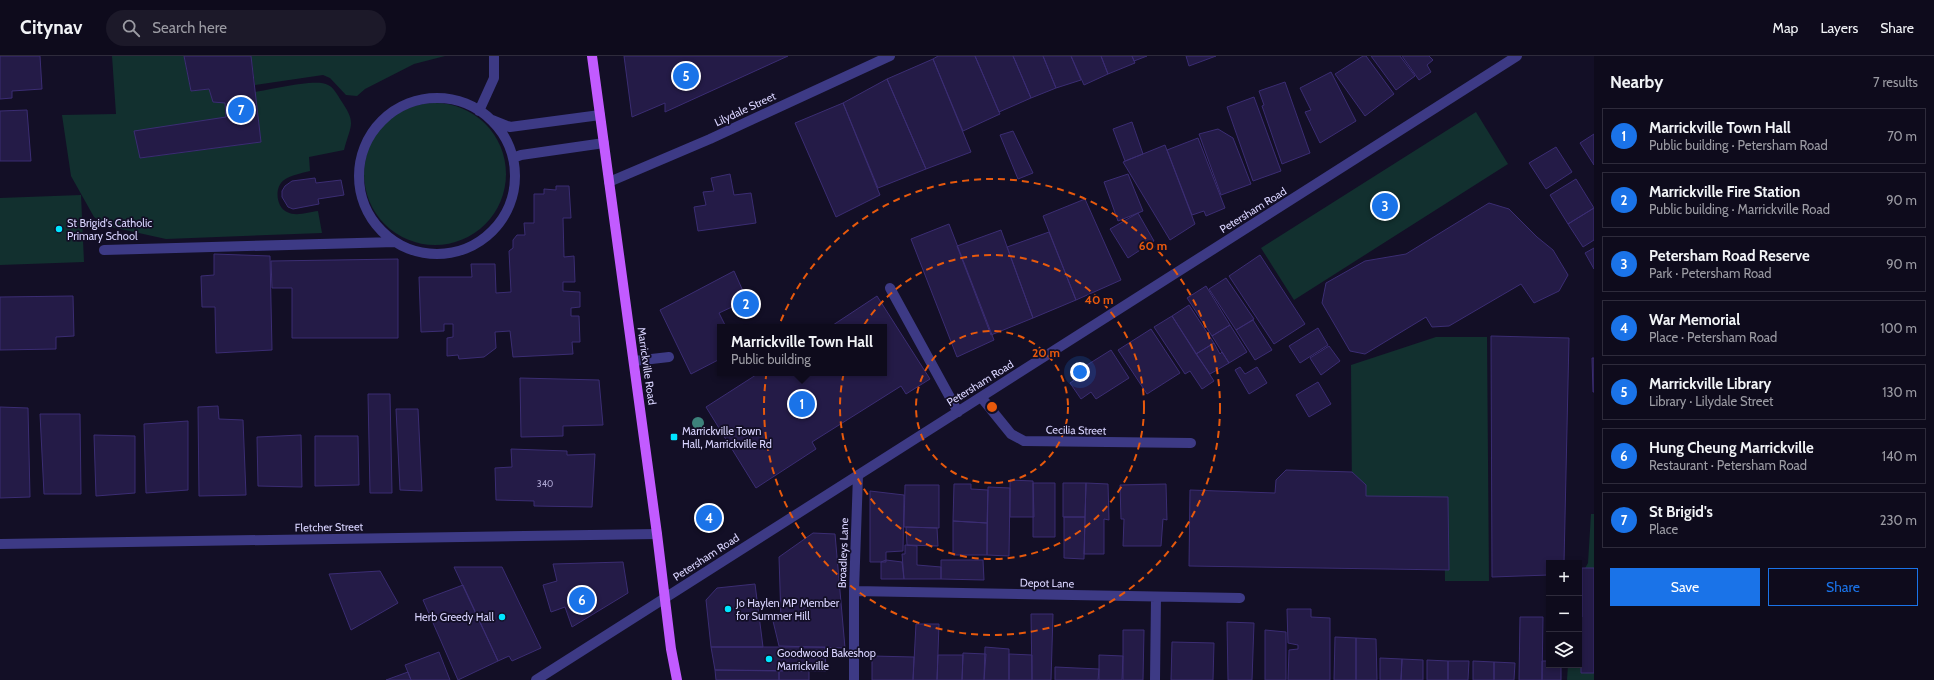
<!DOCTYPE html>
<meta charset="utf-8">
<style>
body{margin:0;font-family:Cabin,sans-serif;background:#1c1929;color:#f1f3f6}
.controls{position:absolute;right:12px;bottom:12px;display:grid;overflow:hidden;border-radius:0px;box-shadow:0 2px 6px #0003}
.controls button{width:36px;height:36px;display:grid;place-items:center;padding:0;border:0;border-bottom:1px solid #2e2b3b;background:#0e0b1c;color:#f1f3f6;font:20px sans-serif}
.you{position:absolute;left:1080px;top:316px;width:14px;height:14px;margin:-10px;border:3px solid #fff;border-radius:50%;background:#1a73e8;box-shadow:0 0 0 6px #1a73e833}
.badge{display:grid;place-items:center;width:26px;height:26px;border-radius:50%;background:#1a73e8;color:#fff;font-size:13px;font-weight:700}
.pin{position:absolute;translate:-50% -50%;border:2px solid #fff;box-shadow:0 1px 4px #0006}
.popup{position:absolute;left:717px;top:268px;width:170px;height:52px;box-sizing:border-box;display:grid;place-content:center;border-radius:0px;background:#0e0b1c;filter:drop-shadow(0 1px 3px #0005);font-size:13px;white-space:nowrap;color:#9b9ba3}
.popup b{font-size:15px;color:#f1f3f6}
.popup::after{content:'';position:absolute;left:50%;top:100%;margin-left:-8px;border:8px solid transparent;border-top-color:#0e0b1c}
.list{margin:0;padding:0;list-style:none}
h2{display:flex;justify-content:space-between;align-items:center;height:52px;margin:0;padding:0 16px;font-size:17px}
h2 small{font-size:13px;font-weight:400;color:#9b9ba3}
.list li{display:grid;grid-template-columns:26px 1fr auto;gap:12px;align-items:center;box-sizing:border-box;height:56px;margin:0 8px 8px;padding:0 8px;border:1px solid #2e2b3b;border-radius:0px}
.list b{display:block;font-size:15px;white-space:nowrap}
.list p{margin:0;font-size:13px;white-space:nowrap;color:#9b9ba3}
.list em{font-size:13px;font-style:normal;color:#9b9ba3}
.actions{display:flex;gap:8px;padding:12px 16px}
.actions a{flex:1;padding:9px 0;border:1px solid #1a73e8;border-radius:0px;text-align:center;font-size:14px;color:#1a73e8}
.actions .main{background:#1a73e8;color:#fff}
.icon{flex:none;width:22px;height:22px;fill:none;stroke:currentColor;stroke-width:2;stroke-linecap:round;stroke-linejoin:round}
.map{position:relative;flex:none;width:1594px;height:624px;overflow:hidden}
header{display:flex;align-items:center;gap:24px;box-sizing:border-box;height:56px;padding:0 20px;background:#0e0b1c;border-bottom:1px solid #2e2b3b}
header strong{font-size:19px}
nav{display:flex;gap:22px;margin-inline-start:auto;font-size:14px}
.search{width:280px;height:36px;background:#1c1929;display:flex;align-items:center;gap:10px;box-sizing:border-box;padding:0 14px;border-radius:22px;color:#9b9ba3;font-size:15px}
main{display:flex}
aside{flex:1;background:#0e0b1c}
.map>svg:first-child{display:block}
</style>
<header>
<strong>Citynav</strong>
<div class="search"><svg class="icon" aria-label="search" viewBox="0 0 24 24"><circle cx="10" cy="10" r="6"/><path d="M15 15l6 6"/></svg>Search here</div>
<nav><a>Map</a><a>Layers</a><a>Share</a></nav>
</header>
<main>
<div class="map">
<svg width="1594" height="624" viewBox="0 0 1594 624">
<rect width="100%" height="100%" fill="#130f26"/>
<path fill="#12302f" d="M112 0H184L191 35 209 33 213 46 225 47 226 61 141 102 261 86 255 36C271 34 316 22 328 29 333 31 337 38 340 43 357 68 351 67 344 94L309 101 310 115C302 117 291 119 284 124 274 131 276 151 287 156 296 161 309 156 318 155L322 177 166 183 107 170 94 161 71 120 62 59 116 58Z
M251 0H445L414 8 365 33 357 40 346 39 330 22 323 19 255 29Z
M364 118a71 71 0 1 1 142 0a71 71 0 1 1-142 0Z
M1476 56 1508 108 1294 244 1261 192Z
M81 139 84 206 0 209V142Z
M1436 281H1487L1489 525H1445L1444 441H1352L1351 309Z
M1591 458H1594V624H1567L1568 609H1579V523L1588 507Z"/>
<path fill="#241b47" stroke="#3b2d73" d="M0 0H40L42 33 12 35V42L0 43Z
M184 0H251L261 86 140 102 134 75 226 61 225 47 213 46 209 33 191 35Z
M624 0H788L665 56V47L632 61Z
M938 0H975L1000 58 963 75 933 3Z
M975 0H1013L1031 42 999 56Z
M1013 0H1043L1056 32 1031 42Z
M1043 0H1071L1081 24 1056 32Z
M1071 0H1101L1108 18 1084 29Z
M1101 0H1132L1135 7 1108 18Z
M1132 0H1147L1134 5Z
M1186 0H1216L1189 10Z
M1363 0H1366L1394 38 1365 60 1335 18Z
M1371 0H1400L1415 20 1396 34Z
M1402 0H1429L1433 4 1427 9 1431 16 1419 24Z
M933 3 971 96 926 113 887 23Z
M1331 16 1356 65 1320 87 1305 56 1311 54 1300 32Z
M887 23 926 113 878 132 843 47Z
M1285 26 1310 97 1282 108 1262 50 1264 49 1259 35Z
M1254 41 1281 115 1253 125 1227 51Z
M843 47 880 139 836 161 795 67Z
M27 54 31 105H0V55Z
M1132 66 1143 98 1125 105 1113 73Z
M1218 73 1233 82 1251 128 1221 139 1199 78Z
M1013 75 1033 117 1018 123 1000 79Z
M1594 78V109L1580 87Z
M1198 82 1225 152 1206 160 1204 155 1192 159 1167 94Z
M1165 89 1195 168 1170 184 1123 106Z
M1556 91 1572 116 1546 133 1529 107Z
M730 118 734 139 751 137 756 167 698 175 694 151 706 149 703 136 714 135 711 122Z
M1128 118 1143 155 1118 165 1104 126Z
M315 122 316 127 341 124 344 139 318 143 319 148 293 153 288 151 282 141V135L285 130 292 125Z
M1576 123 1594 152 1568 168 1550 139Z
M556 130H569L571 162H563L564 201 574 200 575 226H563V235L580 236V251L571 252V260H579L580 286H572L573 298 513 301 510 275 495 276 496 292 484 301 459 303 458 299 447 300V282L453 281V268H444V275L421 276 419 221H472L471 208H495L496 237 511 236 509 195 513 192V184L517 179H525L524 167H534V138H544V133L556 134Z
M1085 143 1121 224 1076 244 1043 160Z
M1489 147 1509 153 1537 181 1553 194 1568 219 1559 235 1534 247 1521 228 1449 270 1432 271 1426 261 1365 298 1350 295 1322 247 1326 227 1365 205 1406 198Z
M1594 152V184L1583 191 1568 168Z
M1138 157 1154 185 1128 202 1110 173Z
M949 168 994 284 957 301 911 183Z
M1001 174 1033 262 991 279 957 190Z
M1049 176 1076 244 1033 262 1007 191Z
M1594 192V213L1585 197Z
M214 198 270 200 272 294 216 297 215 251H202L201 220 214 219Z
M1260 199 1305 268 1274 288 1229 220Z
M398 203V282H292V232H272L271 205Z
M734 215 747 244 719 257 726 271H720V303L691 318 660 254Z
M1226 222 1254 263 1236 274 1209 233Z
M1206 230 1230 269 1212 280 1187 242Z
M73 240 74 280 56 281V293L0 294V241Z
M877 240 930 323 906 338 901 330 812 386 816 393 756 432 706 351 759 317H884V271H830Z
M1189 249 1214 287 1196 298 1172 260Z
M1172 260 1214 325 1202 333 1190 315 1185 318 1154 271Z
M1253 264 1272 294 1255 304 1236 274Z
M1230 269 1247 296 1229 307 1212 280Z
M1318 272 1328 289 1300 307 1289 290Z
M1151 273 1180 317 1147 338 1118 294Z
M1491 280 1569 282 1564 507H1549V519L1492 521Z
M1214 287 1220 298 1222 296 1229 307 1210 318 1196 298Z
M1329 290 1340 305 1321 319 1310 302Z
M1111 294 1129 322 1096 343 1091 336 1081 343 1070 327 1082 319 1079 314Z
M1592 302H1594V336H1593Z
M1240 311 1245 318 1257 311 1267 327 1249 338 1235 314Z
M520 322 599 324 603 369 563 370V380L521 381Z
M1318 326 1331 348 1309 361 1296 339Z
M368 338H390L392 437H370Z
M218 350 219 363 243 364 246 439 199 440 198 351Z
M0 351 28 352 30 441 0 442Z
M396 353H418L422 435 400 434Z
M40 358H80L81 438H44Z
M188 365V434L146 437 144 368Z
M94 379 135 380V437L96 440Z
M301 379 302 431 258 430 257 381Z
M315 380H358L359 429 315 430Z
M511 393 567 395V399L595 398 592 451 534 450V445L496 444 495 412 512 411Z
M1286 414 1352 416 1366 429V440L1448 441 1449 514 1189 510 1190 434 1275 437 1276 424Z
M1010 424 1033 425 1034 461H1010Z
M1033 427H1055V481H1033Z
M1063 427H1086L1085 461H1063Z
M1086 427 1108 428 1109 464 1104 463V498H1084Z
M954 428H971V433L988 434 987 467 953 465Z
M1166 428 1167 464 1163 463 1161 490H1123L1124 463H1121L1120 429Z
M905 429H939V472L904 471Z
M988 431 1010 432 1009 500 987 499Z
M870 435 904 439 903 495 886 496V506H870Z
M1064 461H1085L1084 503 1064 502Z
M953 465 987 467V499H953Z
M906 471 937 472 938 490 907 489Z
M813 477 835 478 845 592 779 590 773 565 781 563 779 501Z
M905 489 917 490V509L941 511V523H904L902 498H905Z
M886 504 902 506 904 523H881V506Z
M941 504H983L984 524 941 523Z
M623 506 628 537 572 571 565 551 551 556 543 529 557 525 553 508Z
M454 511H502L541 592 512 605 509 600 498 605Z
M1582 512H1594V617H1581V606H1579V561H1582Z
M380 515 398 547 351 574 329 518Z
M755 528 763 591H711L706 544 717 532Z
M463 529 498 605 458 624 423 544Z
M1287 553H1311V561L1330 562V624H1288L1289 594 1298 593V589L1288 587Z
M1031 558H1053L1051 624H1032Z
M1520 561H1543L1542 624H1519Z
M1227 566 1254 567 1252 624H1228Z
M916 568H939L937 624H913Z
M1123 574H1144L1143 624H1123Z
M1265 574 1286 576V624H1265Z
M1335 581 1356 582V624H1334Z
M1356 582 1376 583 1377 624H1356Z
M1172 586 1214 587 1213 624H1171Z
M711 591H825L826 615 715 614Z
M985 591 1009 593V624H984Z
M439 596 450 624H411L405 609Z
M963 597 986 598 984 624H962Z
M1009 598 1032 599V624H1009Z
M938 599H963L962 624H937Z
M1099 599 1123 600 1122 624H1099Z
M872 600 914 601 913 624H872Z
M1380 602 1402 603 1401 624H1380Z
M1402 603 1423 604V624H1401Z
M1427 604 1448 605V624H1427Z
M1448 605H1469L1468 624H1448Z
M1473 605 1494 606V624H1473Z
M1542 605H1549V609H1561V624H1542Z
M1494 606 1515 607 1514 624H1494Z
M1055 611 1099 613 1098 624H1055Z
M715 614 779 615V624H716Z
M779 615H809V624H779Z
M408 616 411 624H386Z"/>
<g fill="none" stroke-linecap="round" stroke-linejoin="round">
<path stroke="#3d3a85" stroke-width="10" d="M359 120a78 78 0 1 1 156 0a78 78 0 1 1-156 0Z
M479 55 494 22V0
M492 64 510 71 600 59
M513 102 521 99 604 87
M609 126 710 83 890 0
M104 194 395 186
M890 232 958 356
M634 305 669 301
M981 341 1011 378 1024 385 1191 387
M0 488 657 478
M854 535 1240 542
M536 624 1517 0
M854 624V535L858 419
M1155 624 1156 541"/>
<path stroke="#c25bff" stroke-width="10" d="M592 0 657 478 671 593 677 624"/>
</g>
<circle fill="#3d827b" cx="698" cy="367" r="6"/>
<g fill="none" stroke="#e8590c" stroke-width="2" stroke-dasharray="7 5">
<circle cx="992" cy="351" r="76"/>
<circle cx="992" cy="351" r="152"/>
<circle cx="992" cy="351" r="228"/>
</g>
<g fill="#00e5ff" stroke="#130f26" stroke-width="1.5">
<circle cx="59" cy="173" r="4"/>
<rect x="670" y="377" width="8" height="8" rx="2"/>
<circle cx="728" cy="553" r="4"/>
<circle cx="502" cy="561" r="4"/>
<circle cx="769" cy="603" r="4"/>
</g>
<g text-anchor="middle" stroke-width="3.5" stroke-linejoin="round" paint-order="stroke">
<g font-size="9" fill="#aca6d1">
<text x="545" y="431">340</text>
</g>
<g font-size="11" fill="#d9d4ff" stroke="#130f26">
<text transform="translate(745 53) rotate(-25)" y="4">Lilydale Street</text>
<text transform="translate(1253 154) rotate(-32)" y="4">Petersham Road</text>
<text transform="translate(647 310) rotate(82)" y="4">Marrickville Road</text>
<text transform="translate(980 327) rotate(-32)" y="4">Petersham Road</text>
<text transform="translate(1076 374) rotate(1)" y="4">Cecilia Street</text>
<text transform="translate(329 471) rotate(-1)" y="4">Fletcher Street</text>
<text transform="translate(843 497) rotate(-88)" y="4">Broadleys Lane</text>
<text transform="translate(706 501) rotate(-33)" y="4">Petersham Road</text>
<text transform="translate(1047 527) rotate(1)" y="4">Depot Lane</text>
</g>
<g font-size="11" fill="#d9d4ff" stroke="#130f26" text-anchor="start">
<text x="67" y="171">St Brigid's Catholic<tspan x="67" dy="13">Primary School</tspan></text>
<text x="682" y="379">Marrickville Town<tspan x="682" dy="13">Hall, Marrickville Rd</tspan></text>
<text x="736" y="551">Jo Haylen MP Member<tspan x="736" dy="13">for Summer Hill</tspan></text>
<text x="494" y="565" text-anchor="end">Herb Greedy Hall</text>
<text x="777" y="601">Goodwood Bakeshop<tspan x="777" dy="13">Marrickville</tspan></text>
</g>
</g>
<circle cx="992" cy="351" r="6" fill="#e8590c" stroke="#130f26" stroke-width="2"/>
<g font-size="12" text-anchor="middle" font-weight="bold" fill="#e8590c" stroke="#130f26" stroke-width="3.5" stroke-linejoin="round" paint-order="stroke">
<text x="1153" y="194">60 m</text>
<text x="1099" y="248">40 m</text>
<text x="1046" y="301">20 m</text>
</g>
</svg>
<div class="controls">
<button>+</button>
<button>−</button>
<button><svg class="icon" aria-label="layers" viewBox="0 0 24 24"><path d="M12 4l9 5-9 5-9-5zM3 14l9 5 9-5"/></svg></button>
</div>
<div class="you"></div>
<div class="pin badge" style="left:802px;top:348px">1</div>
<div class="popup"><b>Marrickville Town Hall</b>Public building</div>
<div class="pin badge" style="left:746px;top:248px">2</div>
<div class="pin badge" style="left:1385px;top:150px">3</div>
<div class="pin badge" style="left:709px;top:462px">4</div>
<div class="pin badge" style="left:686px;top:20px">5</div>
<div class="pin badge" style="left:582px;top:544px">6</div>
<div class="pin badge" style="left:241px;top:54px">7</div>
</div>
<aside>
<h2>Nearby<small>7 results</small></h2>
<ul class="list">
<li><span class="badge">1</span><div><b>Marrickville Town Hall</b><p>Public building · Petersham Road</p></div><em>70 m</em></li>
<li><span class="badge">2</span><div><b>Marrickville Fire Station</b><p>Public building · Marrickville Road</p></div><em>90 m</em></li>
<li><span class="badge">3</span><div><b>Petersham Road Reserve</b><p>Park · Petersham Road</p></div><em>90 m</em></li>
<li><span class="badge">4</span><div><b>War Memorial</b><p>Place · Petersham Road</p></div><em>100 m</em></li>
<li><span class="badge">5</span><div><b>Marrickville Library</b><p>Library · Lilydale Street</p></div><em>130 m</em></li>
<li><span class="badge">6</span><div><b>Hung Cheung Marrickville</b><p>Restaurant · Petersham Road</p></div><em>140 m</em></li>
<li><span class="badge">7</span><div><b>St Brigid's</b><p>Place</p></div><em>230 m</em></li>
</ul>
<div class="actions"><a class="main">Save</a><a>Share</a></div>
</aside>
</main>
